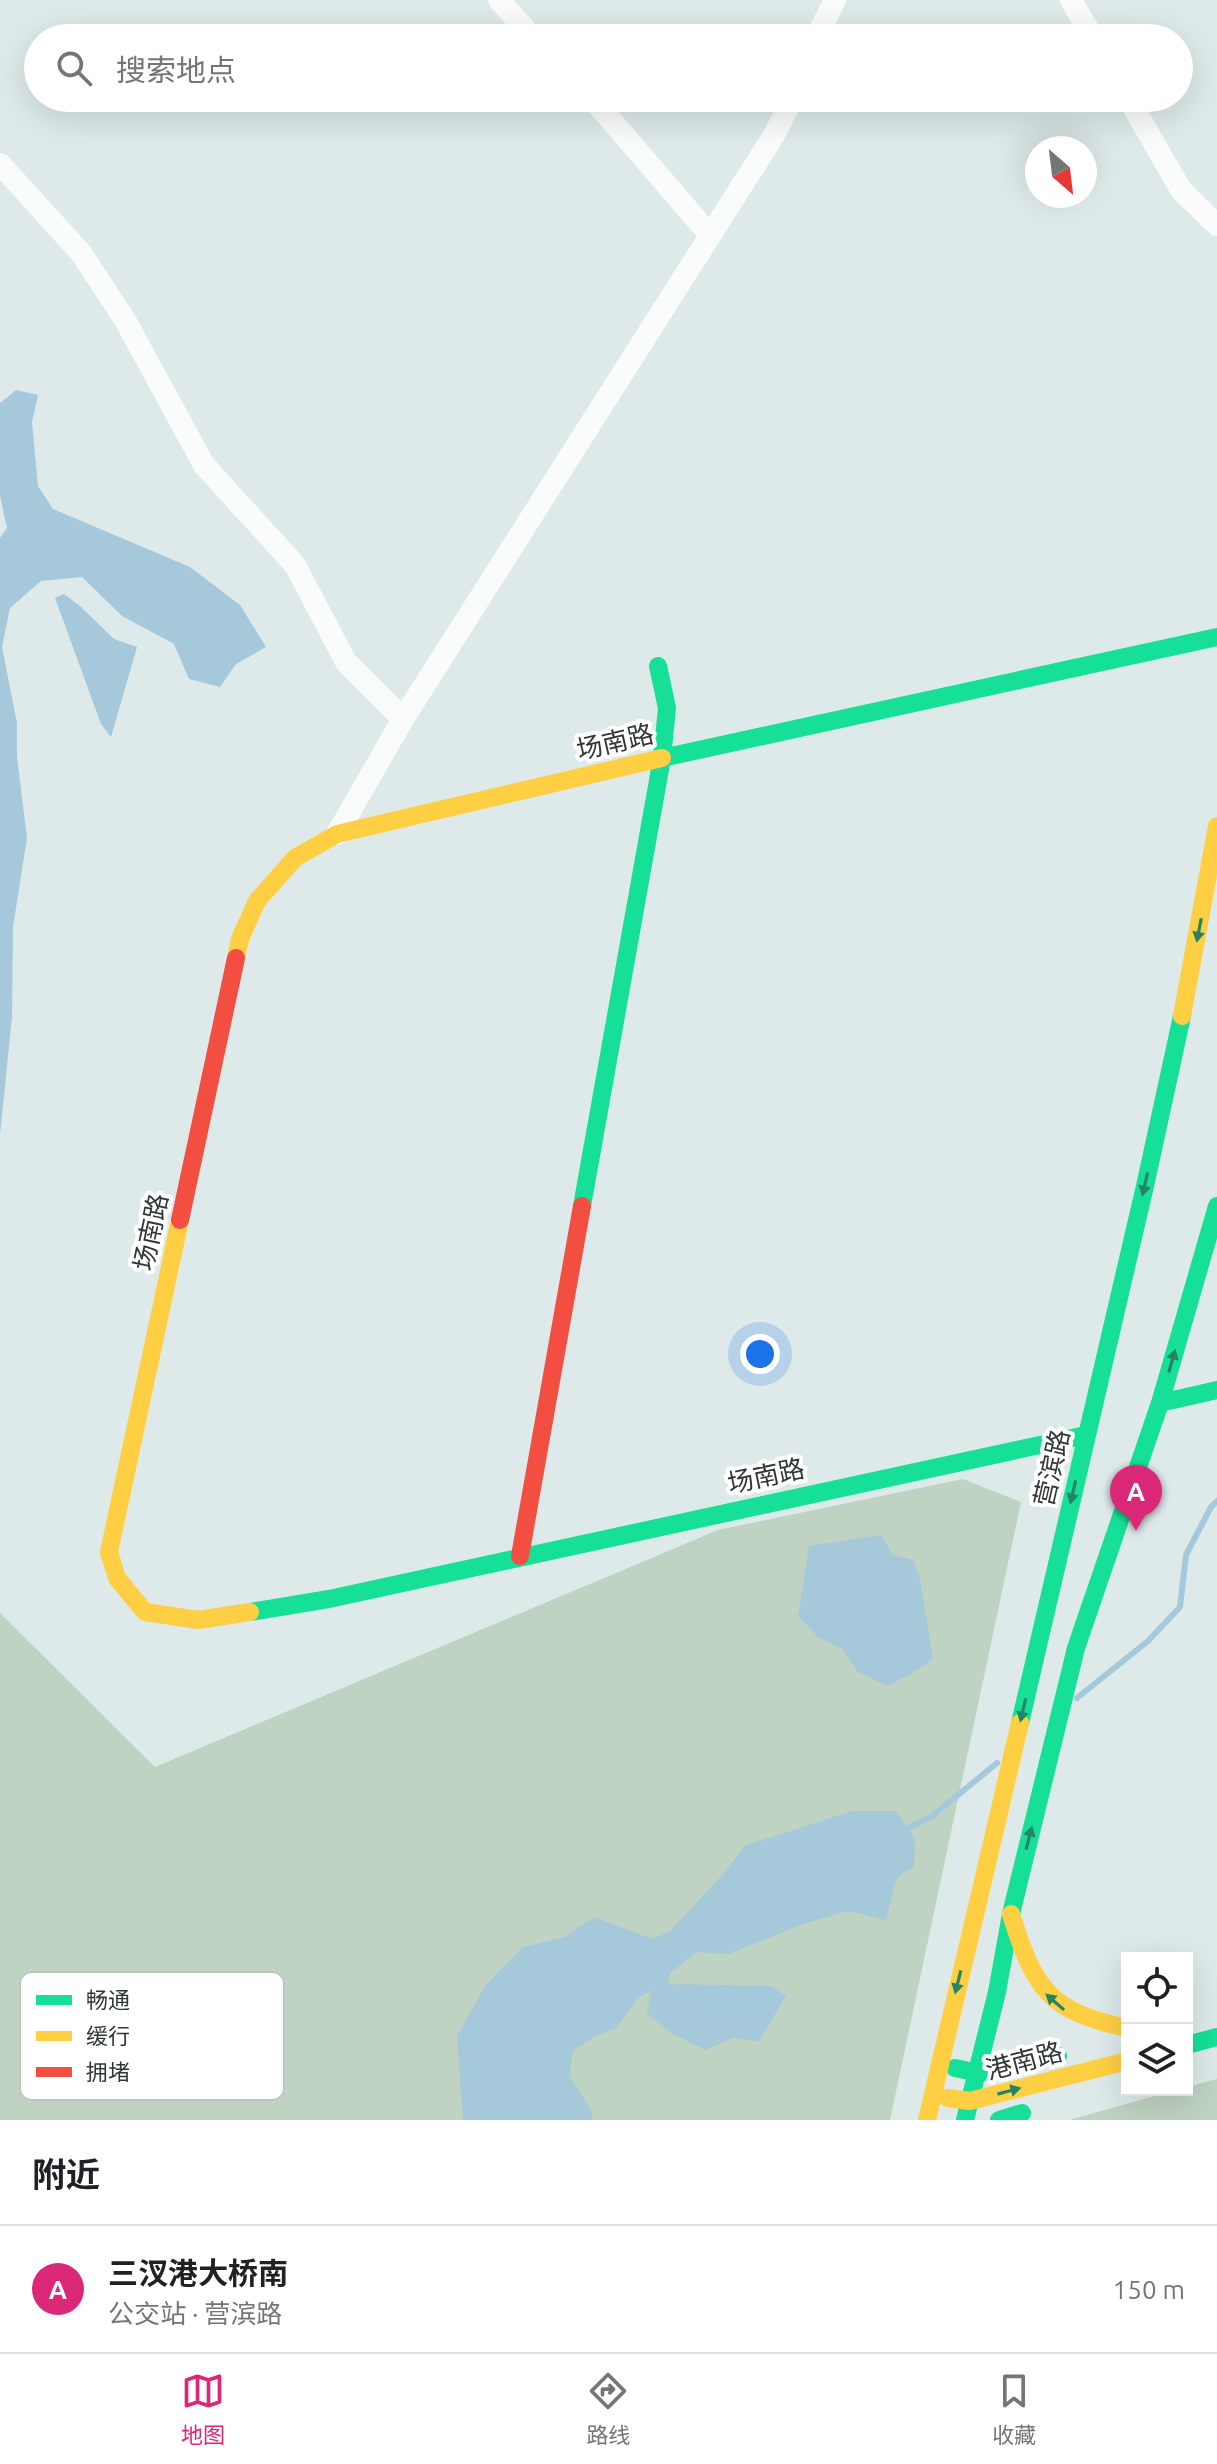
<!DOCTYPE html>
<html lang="zh">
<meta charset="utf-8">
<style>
body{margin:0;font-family:Ubuntu,"Noto Sans SC",sans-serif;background:#f6f6f6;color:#202124}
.controls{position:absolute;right:24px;bottom:24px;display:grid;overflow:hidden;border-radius:0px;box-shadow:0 8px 32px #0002}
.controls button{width:72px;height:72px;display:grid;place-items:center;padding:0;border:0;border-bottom:2px solid #e0e0e0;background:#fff;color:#202124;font:40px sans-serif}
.compass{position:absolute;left:1025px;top:136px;width:72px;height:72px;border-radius:50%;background:#fff;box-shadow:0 8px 32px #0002;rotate:152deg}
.you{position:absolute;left:760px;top:1354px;width:28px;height:28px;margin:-20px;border:6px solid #fff;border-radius:50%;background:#1a73e8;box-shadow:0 0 0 12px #1a73e833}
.badge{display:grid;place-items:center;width:52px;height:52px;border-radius:50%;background:#db2777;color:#fff;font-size:26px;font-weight:700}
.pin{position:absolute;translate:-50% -66px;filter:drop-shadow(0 2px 4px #0008)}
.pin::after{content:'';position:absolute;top:42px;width:28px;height:24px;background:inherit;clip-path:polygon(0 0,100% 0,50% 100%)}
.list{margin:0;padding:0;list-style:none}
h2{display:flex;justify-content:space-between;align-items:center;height:104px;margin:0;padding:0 32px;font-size:34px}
h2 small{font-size:26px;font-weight:400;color:#757577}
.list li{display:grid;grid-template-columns:52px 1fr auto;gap:24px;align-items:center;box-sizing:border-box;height:128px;padding:0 32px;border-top:2px solid #e0e0e0}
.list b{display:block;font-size:30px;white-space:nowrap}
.list p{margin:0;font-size:26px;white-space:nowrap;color:#757577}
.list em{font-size:26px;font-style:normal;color:#757577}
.icon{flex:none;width:44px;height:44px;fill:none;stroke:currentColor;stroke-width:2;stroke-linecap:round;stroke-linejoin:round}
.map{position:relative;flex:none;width:1217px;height:2120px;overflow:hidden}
.search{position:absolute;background:#fff;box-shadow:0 8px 32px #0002;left:24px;right:24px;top:24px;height:88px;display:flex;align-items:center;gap:20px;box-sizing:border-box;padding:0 28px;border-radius:44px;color:#757577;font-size:30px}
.sheet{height:232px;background:#fff}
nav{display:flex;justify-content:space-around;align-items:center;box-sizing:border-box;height:112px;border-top:2px solid #e0e0e0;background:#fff;font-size:22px;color:#757577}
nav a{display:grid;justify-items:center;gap:4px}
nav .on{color:#db2777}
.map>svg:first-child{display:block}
</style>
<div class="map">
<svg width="1217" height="2120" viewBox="0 0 1217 2120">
<rect width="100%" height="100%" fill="#ddeae9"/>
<path fill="#bfd3c2" d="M963 1479 1021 1502 890 2120H0V1613L155 1767 718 1530Z
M1217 2079V2120H1069L1176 2090H1187V2087Z"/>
<path fill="#a6c8db" d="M16 390 38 395 32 422 38 486 53 509 190 567 240 605 266 647 236 664 220 687 189 679 174 644 122 616 82 577 41 581 10 608 2 647 17 723V757L27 838 13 927 12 1017 0 1135V538L7 528 0 496V403Z
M64 594 80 606 114 639 137 647 111 737 101 724 55 598Z
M881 1535 893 1555 913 1560 920 1578 933 1659 911 1674 888 1686 858 1672 843 1649 819 1638 798 1616 809 1546Z
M852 1811H896L915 1839 914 1866 897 1877 886 1920 848 1911 803 1924 729 1954 697 1952 670 1973 668 1984 771 1986 786 1996 759 2041 733 2038 705 2050 673 2034 647 2014 651 1991 638 1998 616 2028 597 2035 573 2051 569 2076 590 2108 593 2120H463L457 2036 485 1986 523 1947 565 1937 594 1917 652 1939 669 1932 725 1872 744 1846Z"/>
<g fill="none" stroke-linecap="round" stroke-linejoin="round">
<path stroke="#a6c8db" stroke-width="6" d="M1077 1698 1148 1641 1180 1607 1186 1555 1211 1507 1217 1501
M902 1831 931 1817 997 1763"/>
<path stroke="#fafcfc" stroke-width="22" d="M499 0 533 38
M1071 0 1093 38
M816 38 835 0
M592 98 709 234
M1128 98 1181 190 1217 225
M0 164 81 253 125 320 204 465 295 565 346 662 403 719
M337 834 403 719 774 135 793 98"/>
<path stroke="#16e098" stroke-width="18" d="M662 758 1217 637
M582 1206 662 758 667 708 658 666
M1160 1403 1217 1390
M250 1612 329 1599 1086 1435
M1020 1723 1145 1186 1182 1016
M1187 2045 1217 2037
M955 2068 979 2073 1058 2056
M965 2120 997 1992 1011 1914 1076 1648 1160 1403 1217 1206
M999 2120 1022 2113"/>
<path stroke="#ffcf43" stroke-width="18" d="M236 958 240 939 257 901 295 858 337 834 662 758
M1182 1016 1217 826
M180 1220 109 1552 117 1578 145 1612 198 1620 250 1612
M1011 1914C1034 1988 1049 2012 1127 2028
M948 2098 970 2101 1127 2061
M927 2120 1020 1723"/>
<path stroke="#f24e42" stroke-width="18" d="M180 1220 236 958
M520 1556 582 1206"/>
</g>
<defs><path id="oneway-solid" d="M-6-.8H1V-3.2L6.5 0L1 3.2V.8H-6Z" transform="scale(2)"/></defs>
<g fill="#248463">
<use href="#oneway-solid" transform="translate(1199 930) rotate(101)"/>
<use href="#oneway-solid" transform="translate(1145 1184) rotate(103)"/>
<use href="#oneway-solid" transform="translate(1172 1361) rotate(-74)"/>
<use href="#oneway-solid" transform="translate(1073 1492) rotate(103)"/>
<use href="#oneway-solid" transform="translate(1023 1710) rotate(103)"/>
<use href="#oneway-solid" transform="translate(1029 1838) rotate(-76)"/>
<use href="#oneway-solid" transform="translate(958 1982) rotate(104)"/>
<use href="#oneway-solid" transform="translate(1055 2002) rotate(-139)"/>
<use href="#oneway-solid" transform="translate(1009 2091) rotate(-15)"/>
</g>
<g text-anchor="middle" stroke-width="8" stroke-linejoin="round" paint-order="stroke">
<g font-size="26" fill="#303837" stroke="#fff">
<text transform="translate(615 742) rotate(-13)" y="9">场南路</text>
<text transform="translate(151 1232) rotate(-78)" y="9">场南路</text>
<text transform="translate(1052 1468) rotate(-77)" y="9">营滨路</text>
<text transform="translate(766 1476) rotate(-12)" y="9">场南路</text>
<text transform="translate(1024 2061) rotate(-15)" y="9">港南路</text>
</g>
</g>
<rect x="20" y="1972" width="264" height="128" rx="12" fill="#fff" stroke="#c1c3c3" stroke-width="2"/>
<rect x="36" y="1995" width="36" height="10" fill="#16e098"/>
<rect x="36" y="2031" width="36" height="10" fill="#ffcf43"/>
<rect x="36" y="2067" width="36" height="10" fill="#f24e42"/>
<g font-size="22" fill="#303837">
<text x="86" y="2008">畅通</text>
<text x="86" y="2044">缓行</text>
<text x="86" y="2080">拥堵</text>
</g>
</svg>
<div class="controls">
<button><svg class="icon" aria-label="locate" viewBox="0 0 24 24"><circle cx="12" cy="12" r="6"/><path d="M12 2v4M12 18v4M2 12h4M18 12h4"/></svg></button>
<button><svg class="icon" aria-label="layers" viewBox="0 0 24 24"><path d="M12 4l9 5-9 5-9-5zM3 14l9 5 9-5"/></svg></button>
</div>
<svg class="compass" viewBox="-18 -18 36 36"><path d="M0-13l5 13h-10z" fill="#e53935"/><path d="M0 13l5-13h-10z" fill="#757577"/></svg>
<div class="you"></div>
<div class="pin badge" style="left:1136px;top:1531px">A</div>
<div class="search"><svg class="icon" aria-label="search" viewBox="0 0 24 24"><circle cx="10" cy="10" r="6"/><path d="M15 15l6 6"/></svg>搜索地点</div>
</div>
<section class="sheet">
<h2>附近<small></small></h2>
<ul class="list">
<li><span class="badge">A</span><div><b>三汊港大桥南</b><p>公交站 · 营滨路</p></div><em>150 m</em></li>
</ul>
</section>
<nav>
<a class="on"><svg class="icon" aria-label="map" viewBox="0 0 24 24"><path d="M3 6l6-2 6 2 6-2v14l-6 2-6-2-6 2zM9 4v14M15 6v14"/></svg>地图</a>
<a><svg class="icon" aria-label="directions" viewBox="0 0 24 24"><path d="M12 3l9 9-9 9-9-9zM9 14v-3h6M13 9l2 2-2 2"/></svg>路线</a>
<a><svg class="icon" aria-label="saved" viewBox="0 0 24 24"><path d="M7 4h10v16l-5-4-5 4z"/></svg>收藏</a>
</nav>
